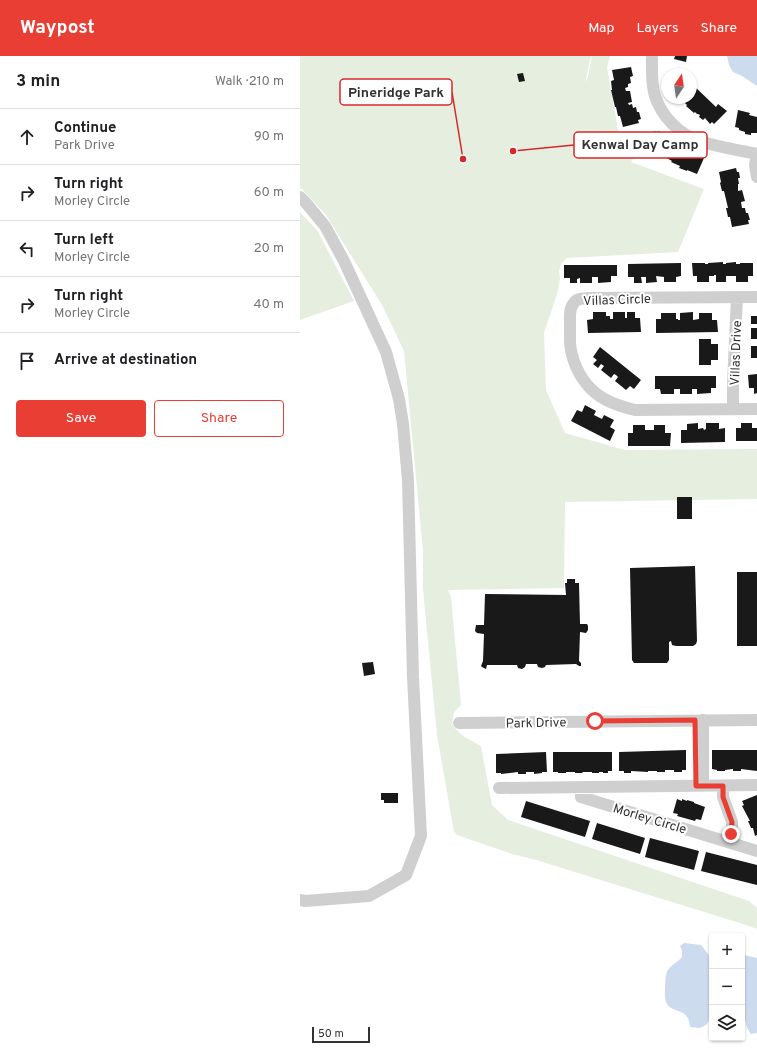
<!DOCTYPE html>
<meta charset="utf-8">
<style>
body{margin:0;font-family:Overpass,sans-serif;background:#f6f6f6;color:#202124}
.controls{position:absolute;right:12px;bottom:12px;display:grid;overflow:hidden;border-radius:4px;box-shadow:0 1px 3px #0004}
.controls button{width:36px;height:36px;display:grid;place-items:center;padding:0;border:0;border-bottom:1px solid #e0e0e0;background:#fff;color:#202124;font:20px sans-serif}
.compass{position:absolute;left:361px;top:12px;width:36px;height:36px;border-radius:50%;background:#fff;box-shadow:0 1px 3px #0004;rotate:13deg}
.scale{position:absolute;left:12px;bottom:10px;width:58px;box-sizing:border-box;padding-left:4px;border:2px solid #323232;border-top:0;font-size:11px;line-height:14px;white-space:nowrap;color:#323232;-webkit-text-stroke:3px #fff;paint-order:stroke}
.stop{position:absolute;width:12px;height:12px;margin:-9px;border:3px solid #e93e33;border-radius:50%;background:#fff}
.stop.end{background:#e93e33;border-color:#fff;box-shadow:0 1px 4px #0008}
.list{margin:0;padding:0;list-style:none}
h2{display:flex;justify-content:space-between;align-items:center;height:52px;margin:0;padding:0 16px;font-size:17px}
h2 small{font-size:13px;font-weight:400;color:#757577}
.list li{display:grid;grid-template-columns:26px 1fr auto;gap:12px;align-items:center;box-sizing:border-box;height:56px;padding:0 16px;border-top:1px solid #e0e0e0}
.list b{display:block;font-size:15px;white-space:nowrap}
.list p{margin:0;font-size:13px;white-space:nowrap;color:#757577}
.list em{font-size:13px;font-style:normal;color:#757577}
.actions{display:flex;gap:8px;padding:12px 16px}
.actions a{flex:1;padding:9px 0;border:1px solid #e93e33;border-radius:4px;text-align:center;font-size:14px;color:#e93e33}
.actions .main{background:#e93e33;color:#fff}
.icon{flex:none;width:22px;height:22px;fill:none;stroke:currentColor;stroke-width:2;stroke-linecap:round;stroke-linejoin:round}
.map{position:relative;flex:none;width:457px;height:997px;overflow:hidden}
header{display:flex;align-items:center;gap:24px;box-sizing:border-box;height:56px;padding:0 20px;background:#e93e33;color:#fff}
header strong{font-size:19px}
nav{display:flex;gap:22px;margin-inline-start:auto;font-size:14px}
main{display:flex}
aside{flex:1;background:#fff}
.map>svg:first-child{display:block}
</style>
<header>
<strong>Waypost</strong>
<nav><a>Map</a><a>Layers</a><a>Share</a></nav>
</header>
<main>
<aside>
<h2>3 min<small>Walk · 210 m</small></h2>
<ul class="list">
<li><svg class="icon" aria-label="ahead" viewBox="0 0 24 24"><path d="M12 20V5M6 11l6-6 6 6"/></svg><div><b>Continue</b><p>Park Drive</p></div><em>90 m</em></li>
<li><svg class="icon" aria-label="right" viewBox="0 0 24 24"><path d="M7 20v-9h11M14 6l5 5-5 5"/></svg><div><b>Turn right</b><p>Morley Circle</p></div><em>60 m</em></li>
<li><svg class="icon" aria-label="left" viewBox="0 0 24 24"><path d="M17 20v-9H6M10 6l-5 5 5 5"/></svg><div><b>Turn left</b><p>Morley Circle</p></div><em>20 m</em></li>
<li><svg class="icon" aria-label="right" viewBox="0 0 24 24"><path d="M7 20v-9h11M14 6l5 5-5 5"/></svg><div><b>Turn right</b><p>Morley Circle</p></div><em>40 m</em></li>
<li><svg class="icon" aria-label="arrive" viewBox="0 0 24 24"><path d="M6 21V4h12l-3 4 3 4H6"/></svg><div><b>Arrive at destination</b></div></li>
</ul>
<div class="actions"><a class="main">Save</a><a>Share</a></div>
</aside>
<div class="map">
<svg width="457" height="997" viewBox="0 0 457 997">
<rect width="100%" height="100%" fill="#fff"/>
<path fill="#e6eee0" d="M0 0H291L285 28 288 20 292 0H310L307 11 318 74 342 87 331 106 404 133 378 196 267 202 261 208 259 215 260 223 257 238 244 277 246 334 265 377 325 394 457 393V443L265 446 264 532 148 534 151 541 161 649 154 656 152 668C159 679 170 684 181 690L192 749 208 764 449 845 457 852V873L443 868 236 804 212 798 157 779 154 776 137 679 123 533V495L104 295 82 249 26 159 0 131Z
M0 156 17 174 54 245 0 264Z"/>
<path fill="#ccdcee" d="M427 0H457V30L442 20 433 16 429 9Z
M384 887 401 889 408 898 412 906V911L411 958 410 963 407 968 404 970 400 972 390 971C389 951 373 958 367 948 364 943 365 935 365 929 366 924 365 918 368 914 371 909 378 906 382 901V894L380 890Z
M444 899 457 902V977L451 978C444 970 445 960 444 951 444 946 442 942 442 938 442 925 442 912 442 900Z"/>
<path fill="#191919" d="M375 0H387L386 6 374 3Z
M331 11 333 20 330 21 331 27 328 28V31L325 32 326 35H330L332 46 328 47 329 49 332 48 333 52 336 51 337 56H339L341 63 338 64 339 67 323 71 320 60H318L316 51H315L311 34H312L311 25 314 24 312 14Z
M223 17 225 25 219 26 217 18Z
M391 27 416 51 418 48 427 55 414 68 412 66 410 68 405 62 403 64 399 61 400 59 398 58H397L395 56 394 57 386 50 387 49 384 46 385 45 379 42H391Z
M438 54 450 57 449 59 457 61V77H451V79L445 78V76L439 74V72L435 71Z
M354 75 357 77 358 75 364 78 363 80 369 82 367 85 373 88 374 86 384 92 383 93 386 94 385 98 387 100 389 96 394 99 395 96 401 99V100L404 102 397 118 387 114V115L379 112 380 110 371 106 372 105 356 96V95L347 91Z
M436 112 437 116H439L440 122H438L439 128H438V135L442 134 445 145 441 146 442 152H445L446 157H448L450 164H448L449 168 432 171 430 161H428L426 152H428L424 135H422L420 127 421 126 419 116Z
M423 206V208H426V207L436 206V208H440V207H453V220H448V226H436V220H426V226H416V219H414V220H409V226H397V220H393L392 207H405V208H408V207Z
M381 207V220L376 221V226H364V221L356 220 357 226 346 227V221H341L342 227H334V221H328V208Z
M264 209H317V220H311V226L298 227V221H292V227H280V222L277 223V227H270V222H264Z
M293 256H306V260H310V263H313V256H325V262H327V256H335V262H340L341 276 288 277 287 264 293 263Z
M393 256V264L399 263V257H412V264H417L418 276 356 277V263H361V257H376V263H378V264H380V257Z
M451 260H457V268H451Z
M451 272H457V283H451Z
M399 283H411V288H418V304H411V309H399Z
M451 290H457V302H451Z
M300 291 341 324 334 333 330 330 326 334 315 325 318 321 316 319 314 318 311 322 301 314 304 310 301 308 298 312 293 308 297 304 293 301Z
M457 318V337L454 338V332H449L448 319Z
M355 320H416V332H411V337L397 338V333H392V338H380V333H374V338H361L360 333H355Z
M285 349 296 355 294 359 302 363 304 359 314 364 310 371 315 374 310 385 271 365 277 354 282 356Z
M398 367V373L403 372 404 374 406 373V367H419V373L425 372V386L381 387V374H387V368Z
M441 367H452V372H457V385H436V372H441Z
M333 369H345V374H354V369H365V377H371L370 390H328V377H333Z
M377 441H392V463H377Z
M395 510 397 585 396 588 393 590H376L372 589 371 585 369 586V604L367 607H334L332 604 330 512Z
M437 516H457V590H437Z
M267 523H275V527H279L280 568H287L288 570V574L286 577 280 576 279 605 281 607V610H279L276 608 246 609 245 611 242 612 238 611 237 608H226L225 611 222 613 218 612 217 609H187L186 613 182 611 181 610 183 605 184 578 177 577 175 575 176 569H184L185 538 266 539 265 527H267Z
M73 606 75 618 64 620 62 607Z
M386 694V714H382V716H374V714H365V716H357V715H348V716L331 715V717H324V715H319V696Z
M412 694H457V715L441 713V715H433V713L425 714V715H417V714L412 713Z
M246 696 247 716H242V717L234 718V716H226V718H218V716L201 718V717H196V698Z
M253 696H312V715H308V717H303V716H299V717H292V716H282L283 717H275V716H266V717H258V716H253Z
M81 737H98V747H84V744H81Z
M457 739V779L455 780 453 772H451L448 765H450L442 750 444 749 442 745Z
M377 743 382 745V743L387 745V744L394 746V747L405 751 401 764 396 763 395 765 377 760 378 758 373 757Z
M226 745 290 765 285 781 221 761Z
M297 767 345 782 340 798 292 783Z
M350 782 399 795 394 814 345 801Z
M406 796 457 809V829L401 815Z"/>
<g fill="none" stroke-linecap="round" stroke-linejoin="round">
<path stroke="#cfcfcf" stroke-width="12" d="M352 0C352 13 351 28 355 40 362 61 379 78 399 85 418 91 438 94 457 98
M457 98 455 109 457 121
M0 141 6 147 25 170 44 205 86 296 99 343 103 368 108 424 113 621 121 780 106 819 69 840 5 845 0 844
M457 241 288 242C282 243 277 242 274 247 269 252 270 261 270 267 270 274 270 280 270 286 271 303 279 321 291 333 303 345 319 350 335 354L457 353
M433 353V328L437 241
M403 664V730
M159 667 457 664
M423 730V741L432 766V776L429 786
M281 731V741L457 795
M199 732 457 729"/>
</g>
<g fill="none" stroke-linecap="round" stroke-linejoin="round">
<path stroke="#e93e33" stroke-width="5" d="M295 665 395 664 396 730H423V741L432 766 431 778"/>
</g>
<g text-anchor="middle" stroke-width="4" stroke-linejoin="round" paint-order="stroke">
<g font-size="13" fill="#323232" stroke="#fff">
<text transform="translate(317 243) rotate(-2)" y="5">Villas Circle</text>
<text transform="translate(435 297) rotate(-88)" y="5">Villas Drive</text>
<text transform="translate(236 666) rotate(-1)" y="5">Park Drive</text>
<text transform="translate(350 762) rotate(17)" y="5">Morley Circle</text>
</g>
</g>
<path fill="none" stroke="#d62828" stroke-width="1.5" d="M163 103L152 36M213 95L274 89"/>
<g fill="#d62828" stroke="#fff" stroke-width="1.5">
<circle cx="163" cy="103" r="4"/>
<circle cx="213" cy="95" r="4"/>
</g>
<g fill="#fff" stroke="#d62828" stroke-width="1.5">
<rect x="40" y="23" width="112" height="26" rx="4"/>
<rect x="274" y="76" width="133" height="26" rx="4"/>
</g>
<g font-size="14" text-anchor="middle" font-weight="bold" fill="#323232">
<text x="96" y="41">Pineridge Park</text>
<text x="340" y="93">Kenwal Day Camp</text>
</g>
</svg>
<div class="controls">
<button>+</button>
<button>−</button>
<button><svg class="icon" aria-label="layers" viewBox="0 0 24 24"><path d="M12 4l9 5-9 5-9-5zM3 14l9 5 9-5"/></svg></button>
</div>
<svg class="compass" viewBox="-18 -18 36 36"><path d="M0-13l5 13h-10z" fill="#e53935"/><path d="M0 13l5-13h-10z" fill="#757577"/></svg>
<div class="scale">50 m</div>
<div class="stop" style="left:295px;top:665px"></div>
<div class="stop end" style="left:431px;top:778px"></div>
</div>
</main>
